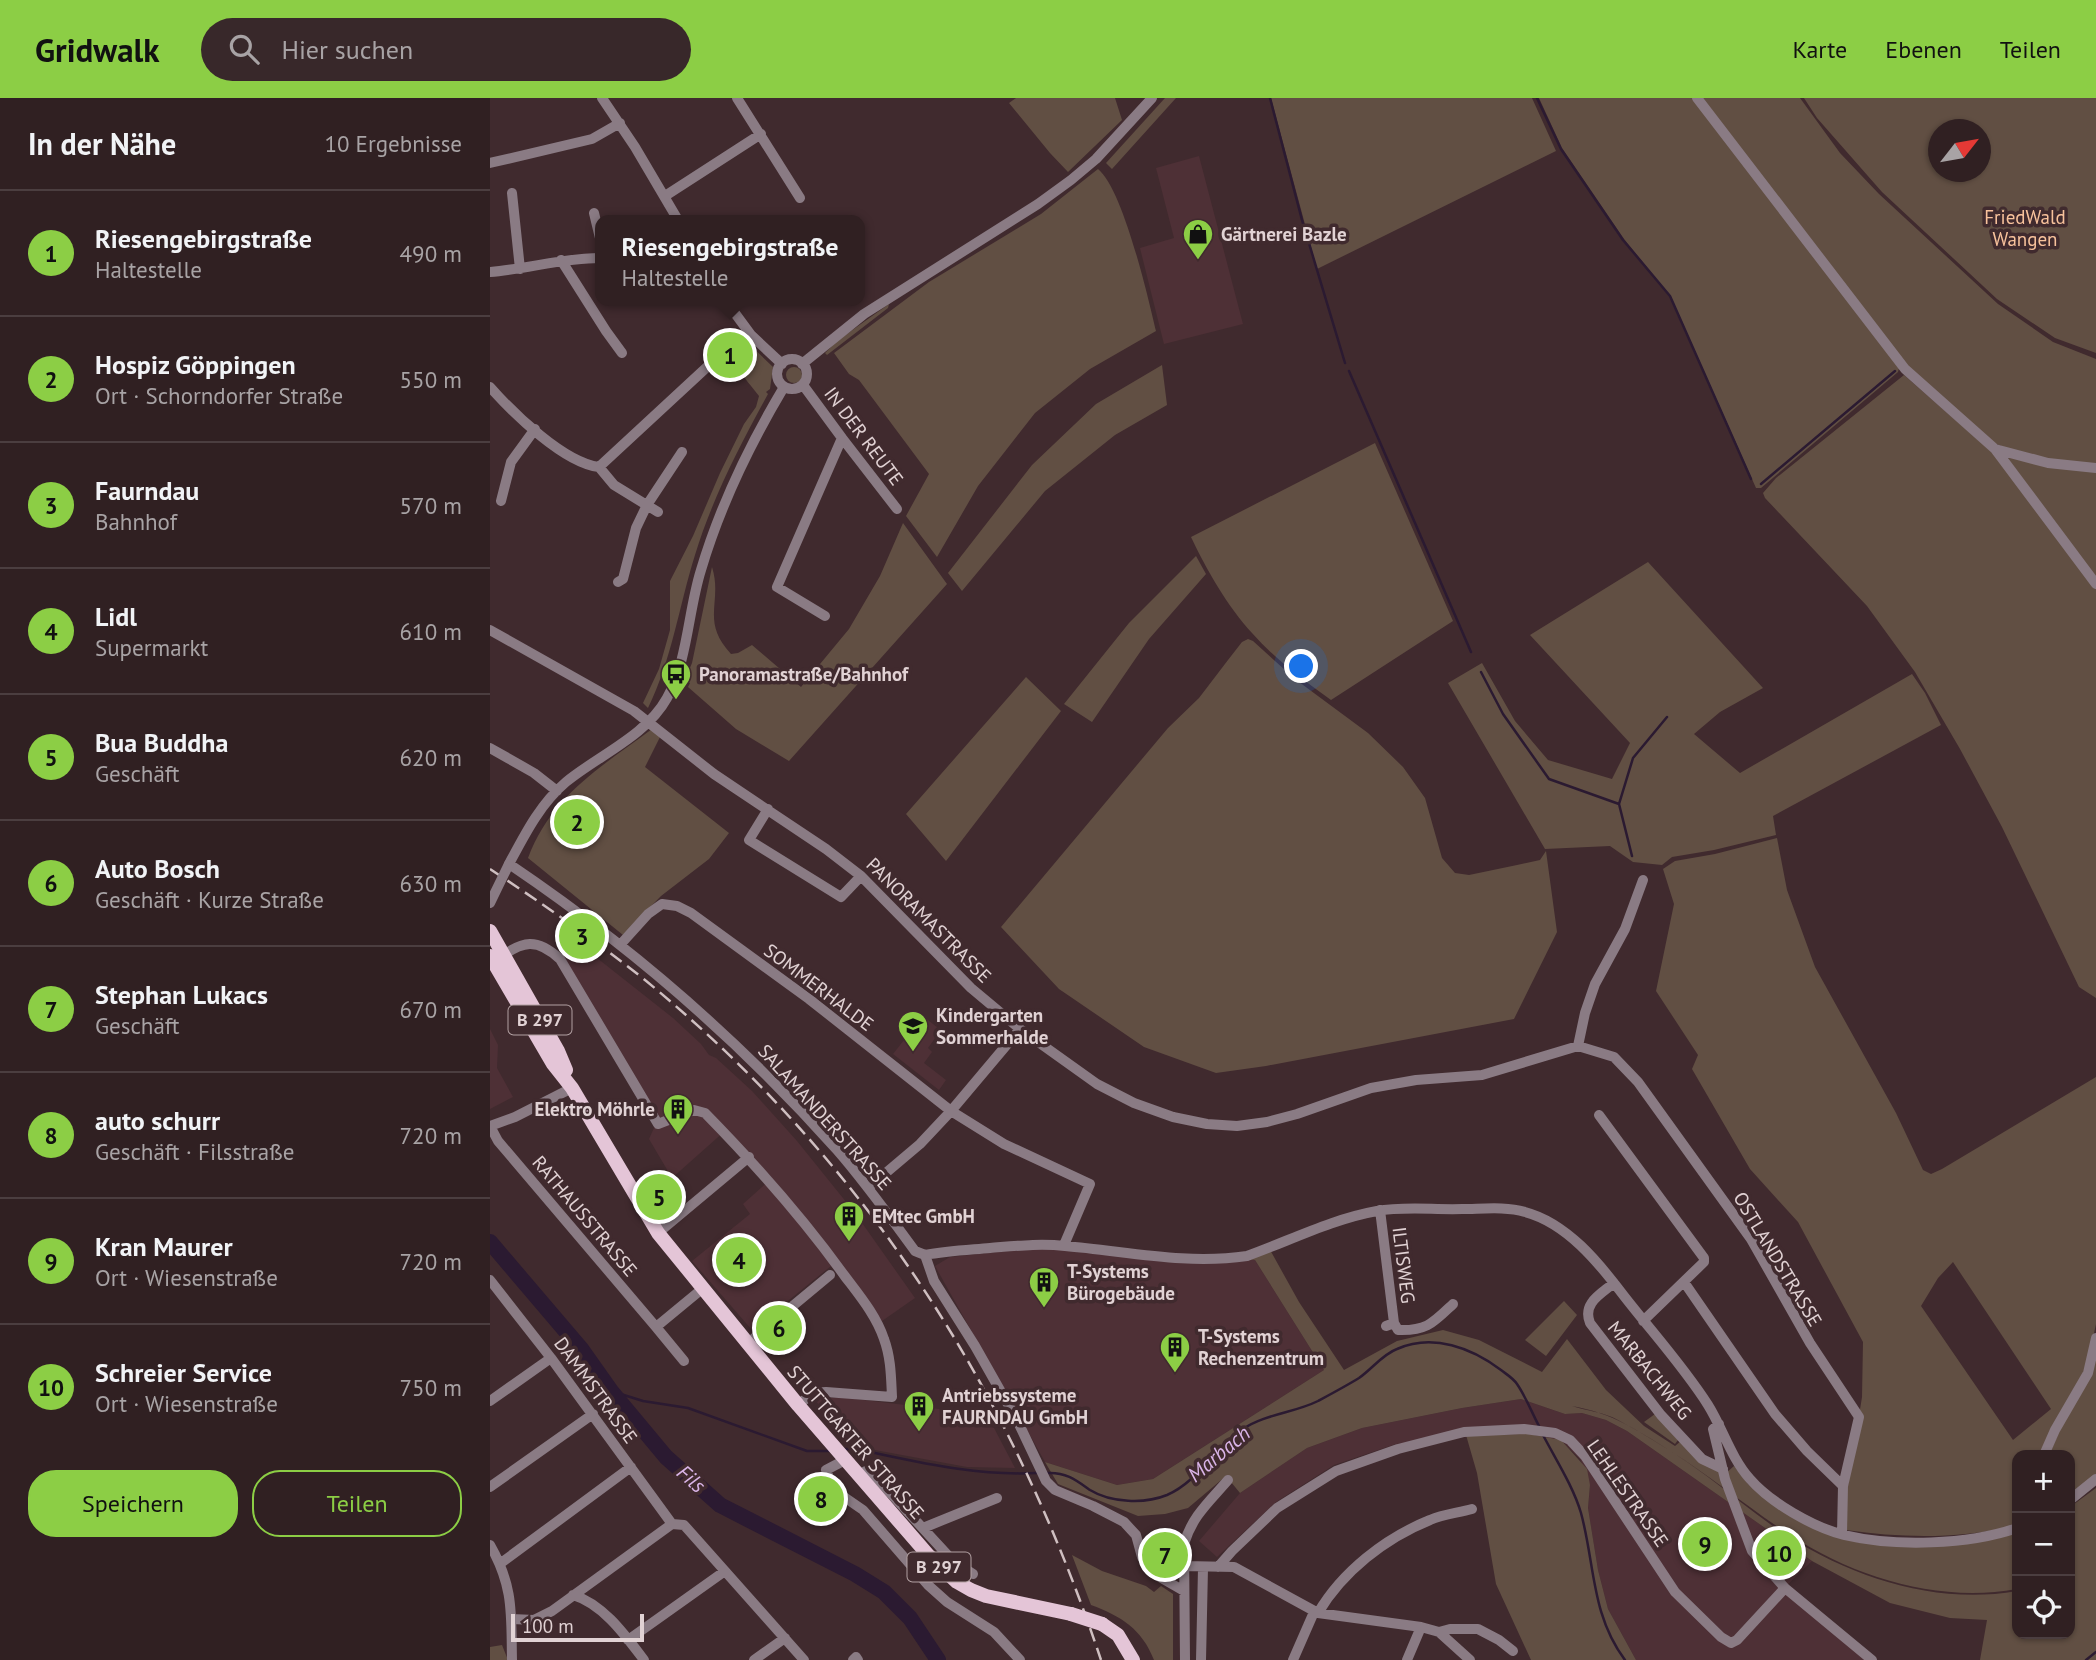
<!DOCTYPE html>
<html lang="de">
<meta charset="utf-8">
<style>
body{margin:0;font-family:"PT Sans",sans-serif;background:#38282a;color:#f1f3f6}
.controls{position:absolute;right:21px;bottom:21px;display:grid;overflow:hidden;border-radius:14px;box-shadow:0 2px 5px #0004}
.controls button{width:63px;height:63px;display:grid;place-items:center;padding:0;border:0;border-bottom:2px solid #4b3e40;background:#302022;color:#f1f3f6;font:35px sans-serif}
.compass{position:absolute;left:1438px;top:21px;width:63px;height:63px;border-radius:50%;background:#302022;box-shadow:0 2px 5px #0004;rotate:59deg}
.scale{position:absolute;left:21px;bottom:18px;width:133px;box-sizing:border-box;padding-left:7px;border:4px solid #e1d2d4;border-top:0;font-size:19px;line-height:24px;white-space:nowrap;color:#e1d2d4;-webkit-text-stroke:5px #402a2e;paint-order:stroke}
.you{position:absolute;left:812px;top:569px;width:24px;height:24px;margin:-18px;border:5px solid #fff;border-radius:50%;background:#1a73e8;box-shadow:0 0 0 10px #1a73e833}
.badge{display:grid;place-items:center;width:46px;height:46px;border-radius:50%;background:#8cce45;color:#111;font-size:23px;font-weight:700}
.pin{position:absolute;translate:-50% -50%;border:4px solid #fff;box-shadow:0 2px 7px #0006}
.popup{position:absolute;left:105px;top:117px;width:270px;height:91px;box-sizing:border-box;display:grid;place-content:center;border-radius:14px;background:#302022;filter:drop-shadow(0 2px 5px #0005);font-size:23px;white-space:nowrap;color:#a8a3a5}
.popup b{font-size:26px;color:#f1f3f6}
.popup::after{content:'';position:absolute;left:50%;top:100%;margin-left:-14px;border:14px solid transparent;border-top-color:#302022}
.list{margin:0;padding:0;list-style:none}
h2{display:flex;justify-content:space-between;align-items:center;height:91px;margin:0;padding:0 28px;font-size:30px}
h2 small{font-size:23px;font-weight:400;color:#a8a3a5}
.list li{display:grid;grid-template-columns:46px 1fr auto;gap:21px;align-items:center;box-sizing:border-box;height:126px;padding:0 28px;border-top:2px solid #4b3e40}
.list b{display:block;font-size:26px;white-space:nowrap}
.list p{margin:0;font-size:23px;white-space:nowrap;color:#a8a3a5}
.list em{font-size:23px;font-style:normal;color:#a8a3a5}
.actions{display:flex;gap:14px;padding:21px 28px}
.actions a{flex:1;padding:16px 0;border:2px solid #8cce45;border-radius:28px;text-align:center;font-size:24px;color:#8cce45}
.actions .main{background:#8cce45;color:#111}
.icon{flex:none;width:38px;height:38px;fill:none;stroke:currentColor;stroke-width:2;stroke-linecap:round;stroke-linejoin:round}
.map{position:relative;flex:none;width:1606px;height:1562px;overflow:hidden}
header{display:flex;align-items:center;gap:42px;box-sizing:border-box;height:98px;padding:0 35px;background:#8cce45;color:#111}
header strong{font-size:33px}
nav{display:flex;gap:38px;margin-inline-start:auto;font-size:24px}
.search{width:490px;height:63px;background:#38282a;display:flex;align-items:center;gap:18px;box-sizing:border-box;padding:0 24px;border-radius:38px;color:#a8a3a5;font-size:26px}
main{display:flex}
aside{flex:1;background:#302022}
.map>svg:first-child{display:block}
</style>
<header>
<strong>Gridwalk</strong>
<div class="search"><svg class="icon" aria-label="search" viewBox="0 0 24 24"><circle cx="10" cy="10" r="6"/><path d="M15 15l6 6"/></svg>Hier suchen</div>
<nav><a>Karte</a><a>Ebenen</a><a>Teilen</a></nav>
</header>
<main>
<aside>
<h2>In der Nähe<small>10 Ergebnisse</small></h2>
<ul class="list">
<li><span class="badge">1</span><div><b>Riesengebirgstraße</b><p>Haltestelle</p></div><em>490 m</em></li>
<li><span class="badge">2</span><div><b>Hospiz Göppingen</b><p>Ort · Schorndorfer Straße</p></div><em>550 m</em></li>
<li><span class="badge">3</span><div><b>Faurndau</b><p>Bahnhof</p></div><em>570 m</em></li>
<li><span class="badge">4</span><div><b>Lidl</b><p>Supermarkt</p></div><em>610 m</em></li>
<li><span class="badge">5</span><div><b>Bua Buddha</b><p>Geschäft</p></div><em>620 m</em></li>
<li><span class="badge">6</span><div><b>Auto Bosch</b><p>Geschäft · Kurze Straße</p></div><em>630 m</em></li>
<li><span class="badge">7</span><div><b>Stephan Lukacs</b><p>Geschäft</p></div><em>670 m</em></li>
<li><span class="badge">8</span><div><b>auto schurr</b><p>Geschäft · Filsstraße</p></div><em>720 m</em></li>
<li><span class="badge">9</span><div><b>Kran Maurer</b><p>Ort · Wiesenstraße</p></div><em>720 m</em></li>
<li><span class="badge">10</span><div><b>Schreier Service</b><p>Ort · Wiesenstraße</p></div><em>750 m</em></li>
</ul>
<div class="actions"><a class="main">Speichern</a><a>Teilen</a></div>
</aside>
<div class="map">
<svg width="1606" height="1562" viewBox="0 0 1606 1562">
<rect width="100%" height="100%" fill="#402a2e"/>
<path fill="#4e3036" d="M709 58 753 226 674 246 650 150 684 140 666 70Z
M88 845 183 920 211 946 219 957 226 960 262 993 307 1043 365 1115 425 1200 392 1223 341 1168 262 1232 202 1163 260 1116 253 1106 282 1080 236 1032 182 1080 159 1041 168 1021 71 857Z
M433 918 463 942 458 948 446 939 438 950 442 954 434 965 456 982 449 992 403 956Z
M0 931 8 947 7 970 23 999 0 1011Z
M574 1147 765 1162 834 1272 663 1381 627 1387 555 1364 445 1168 460 1159Z
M331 1300H357L449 1311 504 1330 525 1370 477 1369 358 1347 326 1303Z
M1031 1301 1075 1316 1092 1315 1116 1322 1137 1333 1322 1463 1295 1489 1382 1562H1146L1118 1511 1108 1472 1098 1410 1100 1387 1090 1361 1071 1342 976 1337 906 1346 844 1367 786 1404 727 1459 709 1443 750 1395 817 1350 872 1330 972 1310Z"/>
<path fill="#614f43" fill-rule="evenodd" d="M526 0H625L632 22 578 74 560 55 519 5Z
M675 0H686L622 71 616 65Z
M781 0H1042L1066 53 827 171Z
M1049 0H1205L1409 270 1408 274 1271 390H1266L1181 199 1134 141 1072 50Z
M1212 0H1310L1350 55 1389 96 1508 206 1563 244 1606 261V368L1566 363 1519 351 1501 344 1416 267Z
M1314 0H1606V255L1565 240 1507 201 1392 94 1327 20ZM1448 32H1490V74H1448Z
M608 71C633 91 658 199 666 233L600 271 545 315 488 388 447 459 416 418 439 376 369 282 359 276 344 255 439 184 551 116Z
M399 206 398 210 337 257 335 255 347 243Z
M256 243 283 269 280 291 276 294 278 296C250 347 222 401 205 457 189 508 182 561 158 610L153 605 169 571 180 532V483L203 438 230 375 254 326 266 309 269 298C256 280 234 263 256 243Z
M672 267 677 307 625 337 555 393 472 493 458 475 542 367 606 306Z
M296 277a8 8 0 1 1 16 0a8 8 0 1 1-16 0Z
M1414 277 1503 355 1606 491V900L1589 889 1512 729 1470 651 1425 574 1377 508 1275 400 1273 395 1286 380Z
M885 345 963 523 841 602C813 582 785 561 762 535 738 509 716 471 701 439Z
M1521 355 1606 373V482L1518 361Z
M413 425 457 486 299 663 246 631 198 589 200 585 194 584 202 565 222 469C233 504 210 523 241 556L248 555 262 547 311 589 359 531 390 478Z
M706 458 716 476 659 541 602 624 574 606 639 525Z
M1158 464 1273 590 1230 614 1204 636 1250 675 1422 576 1435 595 1451 627 1283 718 1286 737 1224 752 1182 759 1172 767 1143 764 1120 748 1055 751 958 585 992 565 1025 623 1058 662 1122 681 1140 645 1040 537Z
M758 541 763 543 805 581 878 635 913 669 935 700 952 760 965 775 979 777 1027 767 1050 762 1056 753 1067 834 1024 921 776 968 726 975 654 949 569 891 511 829 678 630 709 600 738 562 752 544Z
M536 579 571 613 456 763 416 716Z
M162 631 170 639 155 669 239 735 219 761 171 798 133 837 38 760C62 697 111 669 162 631Z
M1287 740 1297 792 1325 869 1406 1015 1433 1072 1441 1076 1452 1071 1606 979V1226L1596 1273 1551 1357H1527V1414L1521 1429C1467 1441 1411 1440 1356 1432L1355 1406 1372 1299 1373 1244 1308 1124 1260 1071 1202 971 1208 957 1166 893 1184 806 1173 771 1185 763 1225 756ZM1463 1164 1561 1311 1523 1342 1431 1208 1448 1180Z
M779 1150 809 1204 854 1272 907 1243 953 1232 989 1242 1052 1274 1077 1241 1116 1292 1154 1328 1185 1348 1191 1343 1236 1375 1244 1368 1258 1386 1369 1445 1527 1435V1491C1449 1505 1366 1480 1300 1437 1260 1411 1223 1380 1182 1354 1148 1333 1123 1315 1082 1308 1097 1313 1114 1314 1128 1322 1158 1338 1190 1358 1218 1379 1245 1399 1271 1421 1299 1439 1366 1481 1448 1507 1527 1493V1536H1580V1409L1606 1390V1562H1490L1497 1522 1460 1520 1400 1505 1322 1463 1137 1333 1116 1322 1092 1315 1075 1316 1031 1301 972 1310 872 1330 817 1350 750 1395 736 1378 698 1410 675 1416 648 1418 568 1386 555 1364 627 1387 663 1381 834 1272 765 1162 746 1160Z
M1074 1203 1087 1217 1056 1258 1035 1242Z
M1606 1250V1376L1580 1396V1357H1559Z
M1165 1316 1188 1342 1185 1346 1154 1324Z
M1039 1336 1071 1342 1097 1371 1100 1387 1098 1410 1108 1472 1118 1511 1146 1562H1041L1006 1486 987 1375 976 1337Z
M582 1457 612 1473 656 1488 664 1494 671 1488 683 1496V1562H664C652 1531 631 1518 601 1507Z
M12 1547 18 1562H0V1549Z"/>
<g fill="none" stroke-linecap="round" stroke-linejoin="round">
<path stroke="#2b1a31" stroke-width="2.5" d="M780 0 812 122 855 265
M1047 0 1071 51 1133 142 1180 198 1261 381
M859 273 981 554
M1271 386 1405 273
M991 574 1013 616 1059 681 1129 706 1142 758
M1129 706 1143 660 1177 619
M121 1293 153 1303 198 1310 317 1353H340
M1053 1337C1066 1362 1083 1388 1091 1415 1105 1466 1101 1517 1135 1562
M353 1351H366C429 1364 483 1378 547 1375
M557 1375C576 1374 586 1382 600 1392 621 1405 655 1406 677 1397 709 1383 725 1349 753 1331 775 1316 804 1315 828 1303 841 1296 856 1288 869 1280 882 1271 893 1256 907 1251 943 1235 982 1250 1011 1272 1016 1276 1023 1280 1027 1286 1036 1299 1042 1315 1049 1328
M1596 1562 1606 1554"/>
<path stroke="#2b1a31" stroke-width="16" d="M0 1144 92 1252 121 1293 176 1359 230 1407 365 1476 394 1494 420 1520 448 1562"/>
<path stroke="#8a7b84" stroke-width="10" d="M112 0 145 49 188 122
M247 0 310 100
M1207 0 1415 271 1505 351 1606 486
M0 65 102 41 130 25
M22 95 30 171
M175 98 271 36
M104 115 110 140
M71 162 116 233 132 255
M0 174C37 171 73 160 110 160
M236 203 261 237 292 266
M287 276a15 15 0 1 1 30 0a15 15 0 1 1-30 0Z
M312 266 374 216 548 106 581 82 606 61 662 0
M313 287 352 340 407 411
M0 289C23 315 74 365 109 369L124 387 168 414
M294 289C260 346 230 408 211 472 198 513 198 562 177 600 156 638 109 657 76 684 50 706 35 736 19 766 139 847 251 944 347 1052 375 1084 400 1119 425 1153L435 1157
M1505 351 1558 365 1606 370
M109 369 257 232
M11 403 21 364 45 331
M128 484 133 481 146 430 157 407 192 354
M335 518 287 489 352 340
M0 532 144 613 224 676 336 751 371 778 481 890 530 931 607 986 644 1005 683 1019 717 1026 747 1028 777 1024 807 1016 881 990 926 982 992 977 1088 948 1124 959 1148 984 1261 1141 1320 1245 1369 1319 1353 1388 1352 1436
M0 650 44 675 67 693
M278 711 259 742 351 799 371 778
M130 847 158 816 172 806 187 808 201 815 319 901 461 1013 514 1046 600 1086 574 1147
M8 861C33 842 47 840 70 861L168 1026 204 1012 215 1015C265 1066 312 1119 354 1177 369 1197 386 1217 394 1241 401 1260 401 1279 402 1299L336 1294 323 1295 308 1307
M1088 948 1095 915 1105 886 1135 831 1153 782
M1109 1017 1214 1160V1164L1153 1223
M0 1028 8 1043 166 1229
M0 1028 25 1019 82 990
M378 1090 430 1046 461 1013 530 931
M890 1112 904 1225
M168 1135 259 1059
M435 1157C457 1153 478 1152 500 1150 525 1148 550 1145 575 1148 636 1153 695 1167 757 1158 799 1143 842 1121 887 1113 914 1108 944 1112 972 1111 991 1111 1016 1108 1035 1114 1077 1125 1109 1165 1134 1198 1162 1234 1194 1269 1218 1307 1233 1331 1241 1360 1260 1381 1281 1405 1323 1429 1354 1437 1405 1449 1478 1447 1527 1430
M435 1157 444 1183 485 1248 528 1324 556 1383 565 1392 603 1408 634 1424 646 1437 652 1459 661 1474 694 1493
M0 1182 61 1260 182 1426
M1194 1184 1285 1316 1317 1353 1353 1388
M1124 1185C1111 1196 1092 1205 1100 1225L1171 1317 1212 1361 1233 1371
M896 1228 904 1225 908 1232C937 1233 943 1225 963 1206
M257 1246 340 1177
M194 1263 166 1229 212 1191
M0 1303 61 1260
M1229 1326 1223 1331 1235 1381 1262 1453 1295 1490 1382 1562
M1554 1357 1565 1332 1598 1275 1606 1240
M355 1362 336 1372 344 1392 373 1412 438 1487 457 1504 504 1534 530 1562
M368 1377 376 1373 382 1375 463 1463 483 1476
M0 1389 103 1316
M1580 1402 1606 1381
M182 1426 194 1427 314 1562
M433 1430 507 1400
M0 1447C24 1489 21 1516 22 1562
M11 1465 141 1369
M695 1468 744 1469 828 1515 931 1529 949 1534 960 1531H988L1009 1542 1023 1553
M728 1469 742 1453 787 1410 846 1373 908 1351 974 1334 1034 1331 1065 1335 1080 1342 1095 1358 1185 1494 1231 1539 1241 1545 1247 1542 1295 1490
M83 1497C113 1506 135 1537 154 1562
M828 1515C852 1474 895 1440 940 1422 953 1416 968 1415 982 1411
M22 1521 44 1522 62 1513 182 1426
M949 1534 980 1562
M138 1542 235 1473
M264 1562 295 1540
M363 1562 366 1559 368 1562
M695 1562 694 1446C702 1418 720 1403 738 1382
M711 1562 713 1470
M803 1562 824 1514
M917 1562 931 1529"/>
<path stroke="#e4c5d7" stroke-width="14" d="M0 833 68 953 76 972
M0 858 63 966 82 990 168 1135 308 1307 439 1458 467 1484 481 1492 496 1498 581 1516
M612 1526 628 1537 643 1562"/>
<path stroke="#cfbfc1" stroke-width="2.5" stroke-dasharray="14 7" stroke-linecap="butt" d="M0 771C53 806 105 842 155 882 376 1064 521 1292 611 1562"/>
<path stroke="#8a7b84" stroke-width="10" d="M0 805 19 766"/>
<path stroke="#e4c5d7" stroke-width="14" d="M581 1516 612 1526"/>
</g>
<defs>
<g id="shop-pin" transform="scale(1.575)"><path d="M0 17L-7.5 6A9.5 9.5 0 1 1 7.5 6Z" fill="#8cce45" stroke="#402a2e"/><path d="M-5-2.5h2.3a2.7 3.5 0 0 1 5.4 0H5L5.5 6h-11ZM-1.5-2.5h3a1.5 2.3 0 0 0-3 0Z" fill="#111"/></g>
<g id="bus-pin" transform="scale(1.575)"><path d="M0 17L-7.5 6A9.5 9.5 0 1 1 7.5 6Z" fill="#8cce45" stroke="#402a2e"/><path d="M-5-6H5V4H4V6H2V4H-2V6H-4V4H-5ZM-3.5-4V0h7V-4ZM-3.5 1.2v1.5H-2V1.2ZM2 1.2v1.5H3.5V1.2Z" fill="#111"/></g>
<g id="school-pin" transform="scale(1.575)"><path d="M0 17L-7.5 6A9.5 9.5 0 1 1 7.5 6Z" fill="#8cce45" stroke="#402a2e"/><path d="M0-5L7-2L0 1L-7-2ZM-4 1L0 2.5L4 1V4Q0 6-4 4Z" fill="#111"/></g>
<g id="building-pin" transform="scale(1.575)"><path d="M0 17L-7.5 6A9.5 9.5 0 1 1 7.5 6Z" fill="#8cce45" stroke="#402a2e"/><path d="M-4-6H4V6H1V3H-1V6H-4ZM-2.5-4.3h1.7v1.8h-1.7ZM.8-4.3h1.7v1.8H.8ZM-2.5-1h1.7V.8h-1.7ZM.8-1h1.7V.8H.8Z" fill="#111"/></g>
</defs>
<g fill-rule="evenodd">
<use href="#shop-pin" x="708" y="136"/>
<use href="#bus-pin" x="186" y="576"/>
<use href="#school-pin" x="423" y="928"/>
<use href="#building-pin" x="188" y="1011"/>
<use href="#building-pin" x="359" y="1118"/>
<use href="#building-pin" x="554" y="1184"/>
<use href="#building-pin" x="685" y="1249"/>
<use href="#building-pin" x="429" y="1308"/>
</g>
<g text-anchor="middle" stroke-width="7" stroke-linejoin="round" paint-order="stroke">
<g fill="#402a2e" stroke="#b1a0a2" stroke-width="2">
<rect x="18.5" y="907.5" width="63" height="29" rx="5"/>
<rect x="417.5" y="1454.5" width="63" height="29" rx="5"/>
</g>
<g font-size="18" font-weight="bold" fill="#e1d2d4">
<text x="50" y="928">B 297</text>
<text x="449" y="1475">B 297</text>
</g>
<g font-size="19" fill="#f8c29c" stroke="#402a2e">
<text x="1535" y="126">FriedWald<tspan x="1535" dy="22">Wangen</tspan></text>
</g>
<g font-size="19" font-weight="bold" fill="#e1d2d4" stroke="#402a2e" text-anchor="start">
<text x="731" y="143">Gärtnerei Bazle</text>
<text x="209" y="583">Panoramastraße/Bahnhof</text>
<text x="446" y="924">Kindergarten<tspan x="446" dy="22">Sommerhalde</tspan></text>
<text x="165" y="1018" text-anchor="end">Elektro Möhrle</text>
<text x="382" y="1125">EMtec GmbH</text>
<text x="577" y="1180">T-Systems<tspan x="577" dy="22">Bürogebäude</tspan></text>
<text x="708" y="1245">T-Systems<tspan x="708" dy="22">Rechenzentrum</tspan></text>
<text x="452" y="1304">Antriebssysteme<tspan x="452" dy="22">FAURNDAU GmbH</tspan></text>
</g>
<g font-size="19" fill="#e1d2d4" stroke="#402a2e">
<text transform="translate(374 338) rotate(53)" y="7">IN DER REUTE</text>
<text transform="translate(439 822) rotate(45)" y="7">PANORAMASTRASSE</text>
<text transform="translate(329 889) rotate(37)" y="7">SOMMERHALDE</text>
<text transform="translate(335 1019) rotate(48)" y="7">SALAMANDERSTRASSE</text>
<text transform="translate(95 1118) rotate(50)" y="7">RATHAUSSTRASSE</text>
<text transform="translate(1288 1161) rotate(59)" y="7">OSTLANDSTRASSE</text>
<text transform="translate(914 1167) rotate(83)" y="7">ILTISWEG</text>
<text transform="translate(1160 1272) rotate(51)" y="7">MARBACHWEG</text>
<text transform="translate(106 1292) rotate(54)" y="7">DAMMSTRASSE</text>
<text transform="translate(366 1344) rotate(49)" y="7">STUTTGARTER STRASSE</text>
<text transform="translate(1138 1395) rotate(55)" y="7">LEHLESTRASSE</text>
</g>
<g font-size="21" font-style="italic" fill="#d9b4e7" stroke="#402a2e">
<text transform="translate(729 1356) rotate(-40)" y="7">Marbach</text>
<text transform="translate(201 1381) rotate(41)" y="7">Fils</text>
</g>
</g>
</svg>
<div class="controls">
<button>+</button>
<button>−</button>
<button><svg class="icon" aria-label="locate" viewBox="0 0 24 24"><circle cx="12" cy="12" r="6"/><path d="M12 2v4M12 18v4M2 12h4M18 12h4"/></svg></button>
</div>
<svg class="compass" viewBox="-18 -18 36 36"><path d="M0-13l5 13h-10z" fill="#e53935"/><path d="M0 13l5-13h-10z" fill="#a8a3a5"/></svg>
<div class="scale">100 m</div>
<div class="you"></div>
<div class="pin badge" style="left:240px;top:257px">1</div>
<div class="popup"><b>Riesengebirgstraße</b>Haltestelle</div>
<div class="pin badge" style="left:87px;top:724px">2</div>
<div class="pin badge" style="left:92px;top:838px">3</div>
<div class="pin badge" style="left:249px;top:1162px">4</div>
<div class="pin badge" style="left:169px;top:1099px">5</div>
<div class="pin badge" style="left:289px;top:1230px">6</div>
<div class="pin badge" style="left:675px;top:1457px">7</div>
<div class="pin badge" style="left:331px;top:1401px">8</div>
<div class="pin badge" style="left:1215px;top:1446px">9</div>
<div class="pin badge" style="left:1289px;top:1455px">10</div>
</div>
</main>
